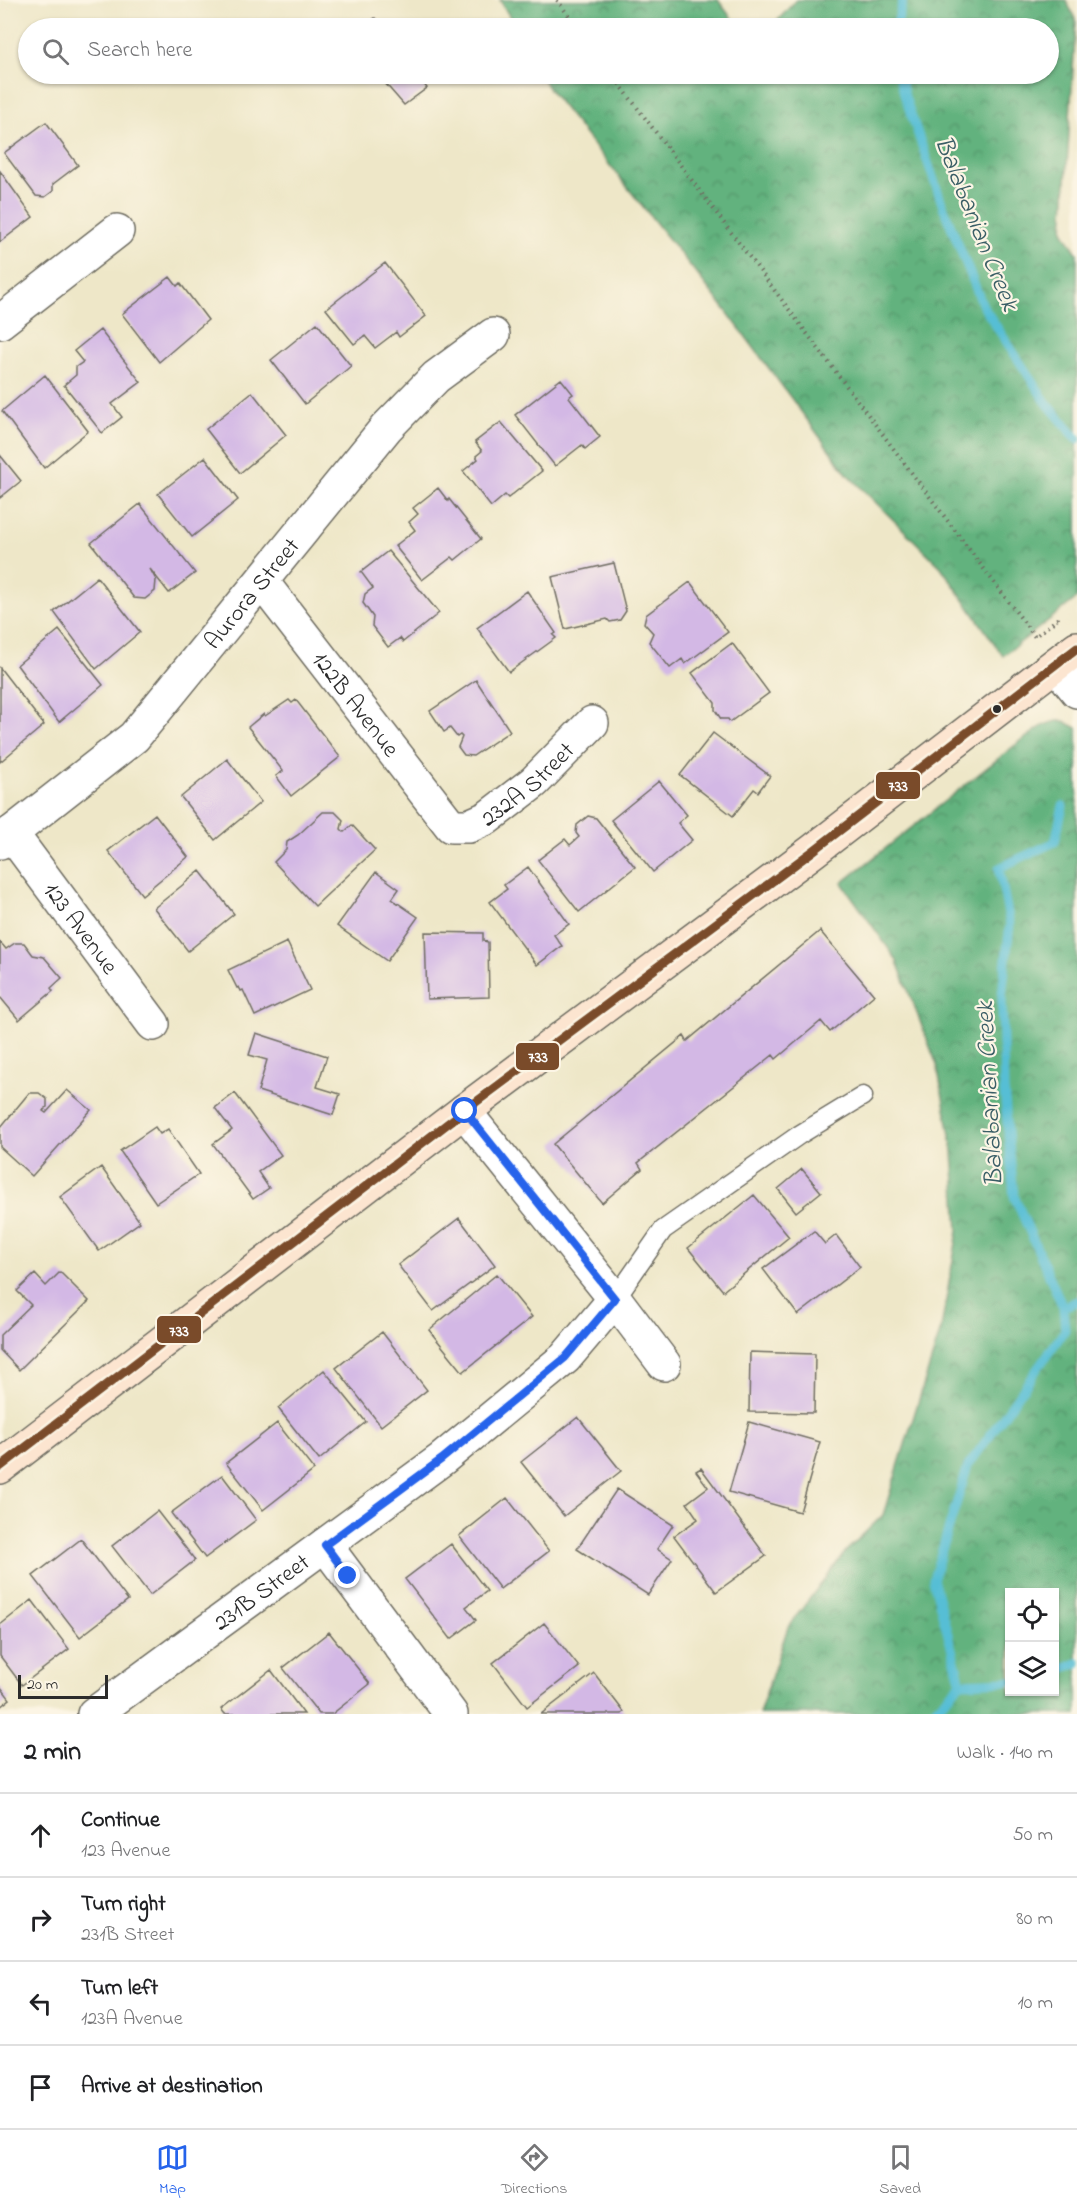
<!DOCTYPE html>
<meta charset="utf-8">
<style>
body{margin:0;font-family:"Indie Flower",sans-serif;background:#f6f6f6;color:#202124}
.controls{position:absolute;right:18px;bottom:18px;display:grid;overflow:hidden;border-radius:0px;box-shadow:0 2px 4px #0004}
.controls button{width:54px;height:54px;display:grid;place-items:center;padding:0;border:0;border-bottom:2px solid #e0e0e0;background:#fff;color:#202124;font:30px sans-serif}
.scale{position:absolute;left:18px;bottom:15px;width:90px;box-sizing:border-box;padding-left:6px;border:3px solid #2b2b2b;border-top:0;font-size:16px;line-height:21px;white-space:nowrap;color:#2b2b2b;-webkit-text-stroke:4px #fcf5e5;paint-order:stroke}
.stop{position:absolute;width:18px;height:18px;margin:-14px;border:4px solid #2563eb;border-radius:50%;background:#fff}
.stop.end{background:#2563eb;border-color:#fff;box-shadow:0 2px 6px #0008}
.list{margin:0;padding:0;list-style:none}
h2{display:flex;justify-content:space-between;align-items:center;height:78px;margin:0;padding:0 24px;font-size:26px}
h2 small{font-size:20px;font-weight:400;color:#757577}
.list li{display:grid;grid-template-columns:39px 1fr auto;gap:18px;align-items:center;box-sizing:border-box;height:84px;padding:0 24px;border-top:2px solid #e0e0e0}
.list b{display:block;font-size:22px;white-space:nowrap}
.list p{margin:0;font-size:20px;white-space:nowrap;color:#757577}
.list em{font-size:20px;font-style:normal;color:#757577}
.icon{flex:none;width:33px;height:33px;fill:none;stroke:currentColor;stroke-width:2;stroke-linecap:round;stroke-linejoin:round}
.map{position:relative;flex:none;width:1077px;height:1714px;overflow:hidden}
.search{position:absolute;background:#fff;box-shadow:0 2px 4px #0004;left:18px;right:18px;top:18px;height:66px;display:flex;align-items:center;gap:15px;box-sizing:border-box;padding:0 21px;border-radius:33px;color:#757577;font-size:22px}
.sheet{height:414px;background:#fff}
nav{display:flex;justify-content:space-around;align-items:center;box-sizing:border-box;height:84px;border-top:2px solid #e0e0e0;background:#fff;font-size:16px;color:#757577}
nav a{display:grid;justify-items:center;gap:3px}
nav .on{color:#2563eb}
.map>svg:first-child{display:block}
</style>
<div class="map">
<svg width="1077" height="1714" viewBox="0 0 1077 1714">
<defs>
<pattern id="forest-crowns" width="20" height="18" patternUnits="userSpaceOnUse" patternTransform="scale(1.5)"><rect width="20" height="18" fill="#62b27e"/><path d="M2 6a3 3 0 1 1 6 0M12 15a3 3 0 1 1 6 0" fill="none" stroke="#519167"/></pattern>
</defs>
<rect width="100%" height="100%" fill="#fcf5e5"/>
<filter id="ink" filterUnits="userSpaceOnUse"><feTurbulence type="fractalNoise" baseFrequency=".0167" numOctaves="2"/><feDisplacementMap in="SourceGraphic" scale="12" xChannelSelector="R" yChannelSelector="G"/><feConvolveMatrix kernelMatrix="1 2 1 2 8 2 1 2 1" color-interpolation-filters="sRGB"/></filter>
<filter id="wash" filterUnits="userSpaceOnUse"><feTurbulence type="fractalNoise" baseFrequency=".008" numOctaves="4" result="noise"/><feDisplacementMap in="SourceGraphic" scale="24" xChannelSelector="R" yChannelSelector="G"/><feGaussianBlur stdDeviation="1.35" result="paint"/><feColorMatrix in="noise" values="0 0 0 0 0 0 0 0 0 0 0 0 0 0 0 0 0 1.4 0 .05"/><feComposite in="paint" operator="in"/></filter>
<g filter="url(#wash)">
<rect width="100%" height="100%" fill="#eee7c8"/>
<path fill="url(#forest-crowns)" stroke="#466e54" stroke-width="1.5" fill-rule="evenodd" d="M500 0H718L739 28H516Z
M796 0H1066L1076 21 1063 231 1077 253V598L1003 656 941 567 848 475 728 313 548 88 540 74H1048V28H771Z
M1056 721H1064L1077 728V1714H759L788 1627 846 1551 883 1515 941 1329 958 1231 953 1151 937 1065 896 959 842 883 1014 746 1044 725ZM1054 1592V1692H1010V1592Z"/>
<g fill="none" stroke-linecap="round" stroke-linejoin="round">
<path stroke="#57bed5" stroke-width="9" d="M896 28 903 0
M899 74 905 97 943 206 983 306 1046 402 1077 439
M1063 1307 1077 1301
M1054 1672 1077 1663
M961 1683 1010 1681
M930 1714 961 1683 933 1579 968 1466 1065 1330 1063 1307 1014 1196 1004 1089 1002 996 1010 924 999 868 1055 842 1063 806"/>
</g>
<g id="blocks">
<path fill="#d3b8e5" d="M375 18 386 28H361Z
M377 74H416L427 88 404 105Z
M46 122 78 165 53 184V191L45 197 36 196 4 153Z
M0 171 33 217 0 242Z
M385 263 426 316 399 337 396 332 375 348 365 336 354 344 326 309Z
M170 277 177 286 180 283 208 320 159 362 122 314Z
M317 323 351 366 305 404 271 360Z
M100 330 141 382 112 404 122 417 102 433 64 385 76 375V367L83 362 74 351Z
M45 375 88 431 44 468 2 411Z
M561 379 573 394 569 397 600 437 585 449 582 445 555 466 515 415Z
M252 392 286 435 240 473 206 429Z
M501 422 542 471 508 498 505 495 491 507 463 471 478 459 476 456 482 451 475 442Z
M0 455 21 481 0 498Z
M205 457 238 500 192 537 158 494Z
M438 488 448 501 449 499 481 539 455 560 452 557 422 580 395 546 415 530 409 522 418 514 413 508Z
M140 504 195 573 169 593 150 569 156 580 155 591 145 599 134 598 91 543Z
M388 551 439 613 403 642 400 638 388 647 372 626 373 617 363 603 365 594 373 588 361 572Z
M614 563 626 611 620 620 610 622 607 619 565 629 552 577Z
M97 577 140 632 96 669 54 612Z
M690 582 728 632 685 664 682 659 670 668 649 642 653 633 644 623 646 615Z
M527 591 556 633 553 635 556 638 509 672 477 628Z
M59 630 103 685 59 722 17 665Z
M732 643 769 693 730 722 728 719H721L715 710V703L692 673Z
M0 668 44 725 0 762Z
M476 680 510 731 473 756 464 755 458 747 462 737 460 735 457 737 450 728 444 732 430 711Z
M289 700 292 703 296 700 340 757 291 796 276 776 283 771 248 727 264 714 265 716Z
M713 733 770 776 758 792 754 789 733 816 680 775Z
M227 759 261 802 215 840 181 797Z
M659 781 687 815 678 823 692 840 653 872 611 820Z
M323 812H335L343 820 341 829 344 832 352 825 375 850 315 906 274 862 286 850 287 842 298 835Z
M155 814 188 857 142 895 108 851Z
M588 816 596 818 635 867 579 912 538 860 565 839 570 845 579 837 576 833 577 825Z
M528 867 569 924 554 935 562 946 537 965 490 902 507 889 504 885Z
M200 871 234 914 188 951 154 908Z
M376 872 399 889 392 899 418 917 387 961 337 926Z
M820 931 874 995 830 1032 821 1021 776 1059 773 1055 638 1163 642 1169 602 1203 553 1144 684 1036 687 1041Z
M425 932 483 933V941L488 942 489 997 427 999Z
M0 942 6 949 15 943H24L33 955 44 957 62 978 51 988 53 991 19 1020 0 997Z
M287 942 310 990 255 1016 243 990 241 991 239 987 237 988 228 970Z
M256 1033 327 1056 317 1087 340 1094 333 1115 258 1091 267 1060 249 1055Z
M67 1090 91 1110 32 1176 0 1147V1128L29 1093H39L47 1099V1107L43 1111 46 1113Z
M235 1093 281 1155 258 1172 269 1188 253 1199 213 1144 232 1130 215 1108Z
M155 1127 160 1134 168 1129 199 1174 156 1203 120 1151Z
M101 1167 140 1222 99 1251 60 1197Z
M802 1169 821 1192 796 1212 778 1189Z
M754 1195 789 1237 723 1291 688 1248Z
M459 1218 495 1265 433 1311 398 1265Z
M814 1231 825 1244 836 1235 860 1267 798 1315 763 1269Z
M60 1272 89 1301 19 1370 0 1350V1335L31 1305 17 1291 35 1274 46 1286Z
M497 1274 532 1317 463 1372 429 1330Z
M382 1332 427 1390 381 1426 336 1368Z
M750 1352 815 1354 814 1413 749 1412Z
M324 1370 366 1422 319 1460 278 1408Z
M578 1417 621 1471 564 1516 521 1462Z
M749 1422 820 1442 800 1512 729 1492Z
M277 1423 314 1470 263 1510 226 1463Z
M701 1468 766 1556 716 1592 674 1536 698 1519 687 1503 708 1487 696 1471Z
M222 1475 256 1520 205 1558 171 1513Z
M617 1489 673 1525 657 1549 672 1559 648 1595 577 1549Z
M507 1498 549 1551 500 1589 459 1536Z
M157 1511 195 1560 150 1595 112 1546Z
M81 1539 128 1600 80 1637 33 1576Z
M451 1544 487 1591 466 1607 476 1620 451 1639 405 1579Z
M32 1600 69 1649 22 1685 0 1656V1625Z
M544 1623 579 1667 527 1707 493 1663Z
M329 1632 370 1684 332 1714H319L283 1668Z
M271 1670 304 1714H225L221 1709Z
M594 1673 624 1712 622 1714H541Z
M0 1686 10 1699 0 1707Z"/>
</g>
</g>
<g filter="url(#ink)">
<use href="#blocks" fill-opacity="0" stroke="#6f6d62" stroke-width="1.5"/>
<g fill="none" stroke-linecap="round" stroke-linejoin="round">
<g stroke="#6f6d62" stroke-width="21">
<path id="lane" d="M615 1299 663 1230 799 1135 863 1096"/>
</g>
<g stroke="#6f6d62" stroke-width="36">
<g id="street">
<path d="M0 322 117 231"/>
<path id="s1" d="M262 582 451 826H469L487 818 534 782 592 723"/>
<path d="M1056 665 1077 691"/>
<path id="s2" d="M11 833 153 1024"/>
<path id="s3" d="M0 842 134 737 386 428 436 377 493 335"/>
<path d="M464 1111 615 1299 664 1364"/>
<path d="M325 1545 451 1714"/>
<path id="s4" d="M94 1714 442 1459 565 1358 615 1299"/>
</g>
</g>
<g stroke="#6f6d62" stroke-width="36">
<path id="secondary" d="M0 1467 464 1111 813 851 1077 648"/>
</g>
<path stroke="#6f6d62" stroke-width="4" stroke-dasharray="1.5 4.5" stroke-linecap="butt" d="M557 0 578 28
M612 74 1035 637 1057 619 1060 623"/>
<use href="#lane" stroke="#fff" stroke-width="18"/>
<use href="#street" stroke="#fff" stroke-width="33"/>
<use href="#secondary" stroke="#fce5d0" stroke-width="33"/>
<g stroke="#fcf5e5" stroke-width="14">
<path id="bus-1" d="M0 1467 464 1111 813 851 1077 648"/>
</g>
<use href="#bus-1" stroke="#7a4b2a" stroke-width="9"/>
</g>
</g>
<g fill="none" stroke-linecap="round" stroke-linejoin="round" filter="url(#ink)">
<path stroke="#2563eb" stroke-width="8" d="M348 1576 325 1545 442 1459 565 1358 615 1299 465 1111"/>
</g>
<circle fill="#2b2b2b" stroke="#fcf5e5" stroke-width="2" cx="997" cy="709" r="5"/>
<g text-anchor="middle" stroke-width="4.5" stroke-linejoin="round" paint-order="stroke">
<g font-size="24" fill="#2b2b2b" stroke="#fcf5e5">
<text dy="8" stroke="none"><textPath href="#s3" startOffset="356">Aurora Street</textPath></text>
<text dy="8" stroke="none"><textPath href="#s1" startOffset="154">122B Avenue</textPath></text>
<text dy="8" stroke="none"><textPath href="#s1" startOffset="399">232A Street</textPath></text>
<text dy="8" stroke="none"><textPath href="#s2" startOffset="118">123 Avenue</textPath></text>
<text dy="8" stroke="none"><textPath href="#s4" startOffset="207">231B Street</textPath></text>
</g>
<g font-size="26" font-style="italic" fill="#3a5e66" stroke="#fcf5e5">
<text transform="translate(978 223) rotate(68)" y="9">Balabanian Creek</text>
<text transform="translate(988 1094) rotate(-93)" y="9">Balabanian Creek</text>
</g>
</g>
<g stroke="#fcf5e5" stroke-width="2">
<rect x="875" y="771" width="46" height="29" rx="6" fill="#7a4b2a"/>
<rect x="515" y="1042" width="45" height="29" rx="6" fill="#7a4b2a"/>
<rect x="156" y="1315" width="46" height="29" rx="6" fill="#7a4b2a"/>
</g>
<g font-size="16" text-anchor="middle" font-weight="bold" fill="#fff">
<text x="898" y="791">733</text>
<text x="538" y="1062">733</text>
<text x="179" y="1336">733</text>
</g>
</svg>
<div class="controls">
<button><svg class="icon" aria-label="locate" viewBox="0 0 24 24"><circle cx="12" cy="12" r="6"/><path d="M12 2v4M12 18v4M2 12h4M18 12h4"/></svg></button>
<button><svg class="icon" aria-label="layers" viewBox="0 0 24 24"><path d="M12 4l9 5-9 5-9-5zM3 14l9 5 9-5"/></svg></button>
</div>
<div class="scale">20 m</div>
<div class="stop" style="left:465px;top:1111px"></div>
<div class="stop end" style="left:348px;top:1576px"></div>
<div class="search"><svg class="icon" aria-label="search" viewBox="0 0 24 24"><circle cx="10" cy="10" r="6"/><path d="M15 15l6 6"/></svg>Search here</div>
</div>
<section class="sheet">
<h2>2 min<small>Walk · 140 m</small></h2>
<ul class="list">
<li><svg class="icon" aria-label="ahead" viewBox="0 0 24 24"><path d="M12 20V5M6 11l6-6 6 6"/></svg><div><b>Continue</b><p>123 Avenue</p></div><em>50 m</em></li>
<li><svg class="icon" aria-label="right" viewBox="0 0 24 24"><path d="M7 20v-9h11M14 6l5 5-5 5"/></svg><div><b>Turn right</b><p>231B Street</p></div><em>80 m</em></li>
<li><svg class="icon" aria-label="left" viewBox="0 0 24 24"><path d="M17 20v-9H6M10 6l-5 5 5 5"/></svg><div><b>Turn left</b><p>123A Avenue</p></div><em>10 m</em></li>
<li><svg class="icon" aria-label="arrive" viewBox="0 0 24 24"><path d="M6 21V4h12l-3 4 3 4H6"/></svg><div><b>Arrive at destination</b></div></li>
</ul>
</section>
<nav>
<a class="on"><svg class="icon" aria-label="map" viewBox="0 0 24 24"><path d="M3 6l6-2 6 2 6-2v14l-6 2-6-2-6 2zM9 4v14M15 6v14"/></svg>Map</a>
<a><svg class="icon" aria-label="directions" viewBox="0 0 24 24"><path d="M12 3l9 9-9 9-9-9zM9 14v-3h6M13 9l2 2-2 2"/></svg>Directions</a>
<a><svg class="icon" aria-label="saved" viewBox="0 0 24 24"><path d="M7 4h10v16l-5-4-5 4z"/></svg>Saved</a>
</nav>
